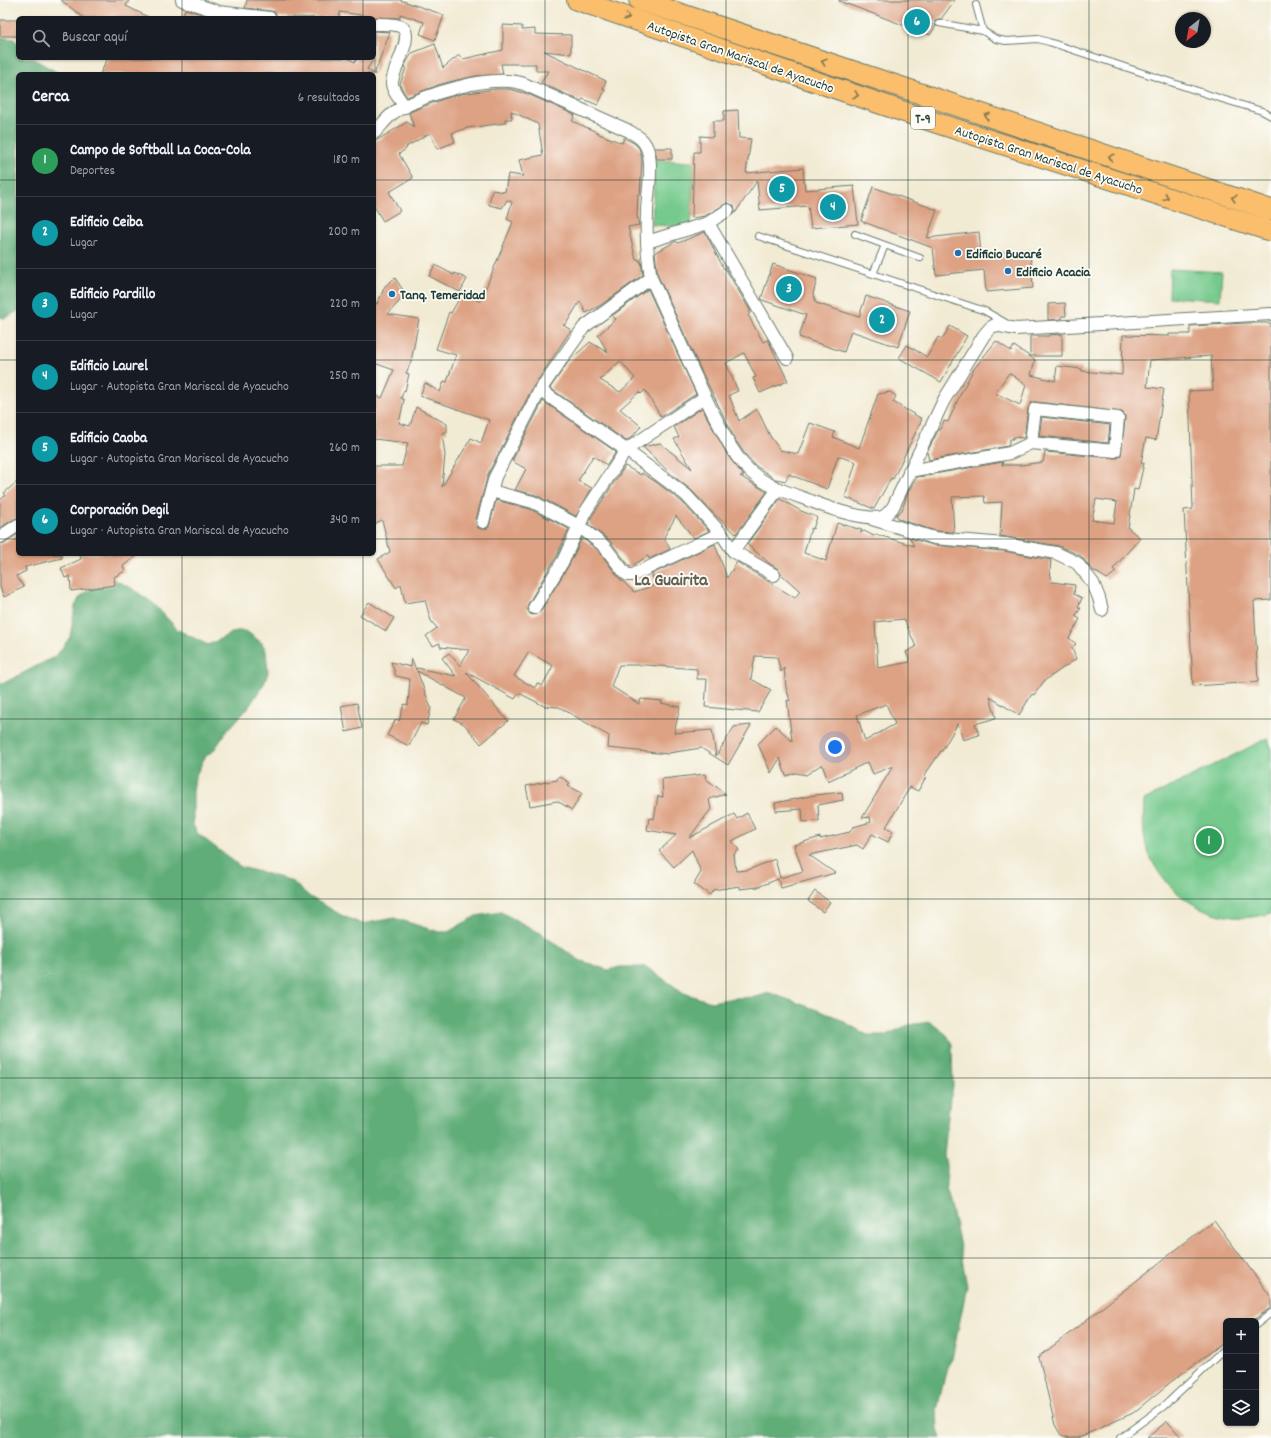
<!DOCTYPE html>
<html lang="es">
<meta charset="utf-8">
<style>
body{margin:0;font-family:Dekko,sans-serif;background:#242831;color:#f1f3f6}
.controls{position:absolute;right:12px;bottom:12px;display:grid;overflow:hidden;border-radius:6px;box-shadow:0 1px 3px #0004}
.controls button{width:36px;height:36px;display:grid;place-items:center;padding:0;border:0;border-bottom:1px solid #363941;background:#171b24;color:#f1f3f6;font:20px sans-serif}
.compass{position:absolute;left:1175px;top:12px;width:36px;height:36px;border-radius:50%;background:#171b24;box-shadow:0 1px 3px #0004;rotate:211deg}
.you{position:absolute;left:835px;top:747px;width:14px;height:14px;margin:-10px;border:3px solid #fff;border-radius:50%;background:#1a73e8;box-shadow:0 0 0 6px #1a73e833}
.badge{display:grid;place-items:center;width:26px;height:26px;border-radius:50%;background:#1f6fb2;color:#fff;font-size:13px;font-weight:700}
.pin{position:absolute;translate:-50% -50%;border:2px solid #fff;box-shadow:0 1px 4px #0006}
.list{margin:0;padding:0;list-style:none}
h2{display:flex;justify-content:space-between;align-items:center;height:52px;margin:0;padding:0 16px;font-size:17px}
h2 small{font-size:13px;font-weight:400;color:#9ea1a6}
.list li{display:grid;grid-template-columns:26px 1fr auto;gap:12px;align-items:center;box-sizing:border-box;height:72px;padding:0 16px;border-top:1px solid #363941}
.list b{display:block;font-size:15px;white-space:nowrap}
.list p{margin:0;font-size:13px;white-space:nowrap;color:#9ea1a6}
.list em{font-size:13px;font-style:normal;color:#9ea1a6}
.icon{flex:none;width:22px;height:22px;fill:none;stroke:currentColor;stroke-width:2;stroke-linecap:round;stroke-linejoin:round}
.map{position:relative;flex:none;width:1271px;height:1438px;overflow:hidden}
.search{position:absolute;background:#171b24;box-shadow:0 1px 3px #0004;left:16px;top:16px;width:360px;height:44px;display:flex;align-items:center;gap:10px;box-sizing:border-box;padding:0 14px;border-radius:6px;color:#9ea1a6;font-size:15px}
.panel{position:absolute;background:#171b24;box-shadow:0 1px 3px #0004;left:16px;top:72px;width:360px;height:484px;border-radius:6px}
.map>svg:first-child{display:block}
</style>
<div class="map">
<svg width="1271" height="1438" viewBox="0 0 1271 1438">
<rect width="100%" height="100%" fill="#fdfcf7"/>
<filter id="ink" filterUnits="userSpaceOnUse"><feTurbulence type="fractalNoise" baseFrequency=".025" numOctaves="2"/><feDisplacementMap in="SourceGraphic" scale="8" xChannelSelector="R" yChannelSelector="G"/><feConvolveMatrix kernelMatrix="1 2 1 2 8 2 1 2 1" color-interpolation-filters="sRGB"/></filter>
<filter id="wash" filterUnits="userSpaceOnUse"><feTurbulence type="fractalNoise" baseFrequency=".012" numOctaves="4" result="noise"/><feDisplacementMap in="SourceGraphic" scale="16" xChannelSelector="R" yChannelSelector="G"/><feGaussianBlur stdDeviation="0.9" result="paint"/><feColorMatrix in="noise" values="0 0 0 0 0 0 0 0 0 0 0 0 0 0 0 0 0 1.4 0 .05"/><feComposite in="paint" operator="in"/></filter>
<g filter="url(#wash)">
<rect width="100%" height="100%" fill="#f2ebd4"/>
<path fill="#75c98c" stroke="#4a8360" d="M655 160 694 162 691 227 652 225Z
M1170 269 1222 272 1220 300 1169 297Z
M1268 738 1271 748V913C1223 929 1168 901 1149 854 1142 837 1143 818 1144 800Z"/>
<path fill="#60ad78" stroke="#407556" d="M0 37 14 39 18 43V58H32L60 74H18V311L5 318 0 317Z
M115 580 131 588 153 603 178 630 208 645 236 631H246L262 643 266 651 268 672 265 682 248 708 227 731 214 750 205 757 195 777 193 792V825L198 834 241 867 290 880 310 897 341 915 362 924 394 918 439 932H448L476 916 501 912 540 933 579 960 608 970 620 967H646L684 993 711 1002 734 998 756 997 770 993 834 1016 867 1035H886L908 1025 930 1022 947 1035 952 1044 953 1088 950 1098 944 1155 946 1165V1187L956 1226 967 1286 952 1359 947 1367 937 1410 938 1430 941 1438H0V683L6 682 56 656 70 637 75 606 80 597 97 584 106 581Z"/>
<g id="blocks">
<path fill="#dda183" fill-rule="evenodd" d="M61 0H129L126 6 150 18H84Z
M247 0H400L444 15 435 40 420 34 424 22 400 14V18L374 17 340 12 339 18 277 17 275 12 271 11 245 8Z
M839 0H955L941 19H938L935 20V24L936 26 930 35 839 1Z
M185 9 213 18H182Z
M0 20H18V36H0Z
M503 25 522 26V30L535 29V34L571 35V54L544 51 606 81 603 89 605 90 598 105 583 99 581 101 541 83 548 71H536V64H501L503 74 476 76 457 80 438 85 407 97 403 91 400 84 406 68 405 65 412 53 435 44 443 68 459 55 463 59 503 50Z
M374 31 390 32 375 72H374V58L367 69 375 74H100L108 58H348L355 62 357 58H374Z
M495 89H510L528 94 575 115 572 121 599 133V134L622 143 624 138 634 143 639 148 642 159 640 195 638 194 637 216 639 225 628 227 636 260 639 259 640 262 641 261 643 275 601 305 586 313 580 301 566 324 563 325 571 330 533 387 488 474 476 520V524L478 528 482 529 488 528 490 524 496 500 530 509 569 529 556 557 528 604 527 608 530 614 534 615 540 612 569 565 582 538 599 551 619 578 634 592 655 585 652 574 715 544 727 578 737 562 795 598 800 591 781 574 778 569 770 564 747 544 780 499 801 511 817 517 813 529 811 528 804 553 826 561 837 523 862 530 860 533 864 531 874 536 875 534 914 546 910 538 933 545 1004 551 1051 560 1050 571 1052 582 1075 585 1074 594 1082 598 1078 607 1081 608 1075 616 1080 619 1069 638 1076 644 1072 648 1076 659 1044 681 1034 695 1032 694 1019 715 990 697 996 718 975 724 979 735 963 740 958 723 942 751H941L924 776 926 777 918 791 910 787 886 827 893 831 888 842 872 834 863 849 857 845 809 855 835 873 781 888 778 879 758 887 740 889V886L713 890 710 895 694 884 701 872 692 850 674 867 659 851 676 835 647 830 649 818 654 819 658 796 663 797 662 779 705 774 706 779 726 794 709 799 711 809 689 838 734 814 737 819 747 813 755 829 732 841 739 850 734 854 736 871 748 870 775 859 780 878 803 871 794 845 820 837V839L850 832 853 827 871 822 870 817 862 818 893 766 873 774 868 762 828 781 822 764 806 775 796 773 786 776 780 758 771 773 758 744 776 726 792 741 787 700 790 701 786 687 784 668 781 672 777 657 755 656 751 679 771 690 758 712 705 707 707 679H697V669L646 665H619L611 686 639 704 641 699 662 701 661 703 680 707 674 733 712 730 716 756 734 727 751 725 728 765 701 748 669 753 668 754 608 748 609 736 559 707 544 706 521 694H518L515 699 466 672 508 721 481 744 464 724 454 719 466 698 417 671 431 708 427 725 421 723 409 746 387 735 396 719 399 721 404 704 408 705 410 679 396 676 391 662 411 667 412 659 416 670 417 668 456 676 442 658 449 653 460 666 469 650 440 647V643L433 646 426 636 437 628 431 621 425 600 405 603 401 584 396 588 378 559 390 552 382 520 374 524V466H402L408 443 374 439V395L382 398 394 370 374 363V302L377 304 385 286 395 278 403 290V297L388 314 419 319 411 362 406 373 409 374 405 391 404 390 401 398 404 400 399 423 410 426 416 407 447 424V432L442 433 445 455 442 487 471 438 481 443 489 420 420 396 425 383 440 392 444 381 447 382 456 355 436 349 449 312 451 313 463 292 480 302 513 222 507 219 512 202 507 200 502 208 489 205 492 190 505 192 508 174 523 176 519 160 543 155 538 124 511 111 512 119H505V123L467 128 452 133 455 142 437 149 430 133 406 147 407 148 399 154 413 178 389 192 400 211 383 221 374 206V142L407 122 414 127 409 113 412 111 443 99 461 94ZM904 619 916 647 906 652 910 662 878 668 875 622ZM529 652 553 666 542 686 537 683 535 688 514 676ZM886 704 895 724 865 741 857 715Z
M738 110 739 138 751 139 746 173 803 168 805 190 854 186 858 224 811 228 808 206 760 210 757 181 735 213 734 206 727 203 705 216 692 218 694 152H700V136L713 137V121H724V111Z
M655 148H672V159H657Z
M873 187 937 210 927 238 979 232 981 254 1030 250 1033 288 986 292 984 270 936 275 933 248 861 221Z
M705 232 724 269 725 268 750 310V313L748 315 763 342 768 340 788 381 760 393 753 378 756 377 744 353 726 363 738 391 729 395 739 421 757 409 770 436 780 450 798 454 810 423 835 432 833 437 859 448 878 394 890 392 896 396 893 402 922 419 893 479 891 478 874 509 845 497 856 462 838 456 827 489 788 474 786 481 775 479 756 466 745 454 736 441 696 360 658 276 657 269 655 253 676 241 678 243Z
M773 264 817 279 813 294 816 303 859 317 866 296 910 311 898 347 851 331 844 352 799 337 806 315 762 300 761 299Z
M435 265 454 275 455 273 467 279 460 292 429 276Z
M648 289 696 394 661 417 645 390 641 394 639 392 620 409 641 426 632 437 626 441 550 388 569 361 590 342 608 353 598 335 616 319 612 316ZM620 361 635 378 620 392 600 380Z
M1065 303 1066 316H1062V319L1048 320V304Z
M1245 323H1271V600L1254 601 1258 682 1193 686 1184 510 1193 509 1189 391 1213 390 1211 356 1150 360 1147 387 1164 389 1156 440 1146 438 1141 463H1144L1138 490 1134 489 1128 528 1140 538 1113 569 1116 572 1107 579 1091 569 1081 556 1059 546 1000 536 1002 502 985 503 984 496 952 497 954 532 935 531 899 519 896 515 902 510 908 492 917 477 934 475V474L1003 462 1002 465H1021L1043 462 1045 452 1114 458H1118L1121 455 1125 419V415L1122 412 1036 402H1032L1028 408 1024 438 1013 437V439H1010L1008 446 929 460 927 452 939 429H940L944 421 948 422 960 395 973 370 996 341 1011 351 1014 346 1035 360 1031 375 1055 381 1057 366 1082 369V371L1122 375 1123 335 1169 336V334H1190V326ZM1009 373 1026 385 1020 405 995 393ZM1096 499 1117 502 1114 523 1092 520Z
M950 326 967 336 941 382 899 358 907 345 927 357 938 337 942 339Z
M1062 334V356H1030V336H1049V335Z
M543 401 616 452 607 465 593 456 578 481 592 488 576 516 536 495 515 490 526 469 512 461Z
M702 408 728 456 744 476H740L767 492 736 534 713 513 691 490 671 474 643 447 660 443 692 469 674 439 679 437 674 427Z
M1042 417 1110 425 1108 443 1039 436Z
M625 466 641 475 642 473 656 482 681 501 709 531 694 538 676 516 664 537 670 549 649 559 648 556 630 567 610 541 588 524 593 515Z
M18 481V518L14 519 0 528V500L6 495 4 493Z
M18 534V554H62V558L25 567 26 571 16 576 24 587 4 597 0 587V544L4 543Z
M80 554H139L123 566 125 571 114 577 115 585 71 591 70 576 65 578 61 568 81 559Z
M369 602 394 618 386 631 360 615Z
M357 703 362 728 346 732 341 706Z
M559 776 570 783 568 786 582 793 572 810 557 801 530 806 526 786 557 780Z
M842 792 843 800 818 805 819 821 803 822 802 809 776 811 775 803 815 795Z
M815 891 830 902 823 912 808 901Z
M1214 1220 1271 1297V1307L1253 1321H1226V1341L1172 1381 1133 1413 1078 1438H1070L1061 1435 1055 1425 1039 1357Z
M1167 1421 1182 1438H1147Z"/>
</g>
</g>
<g filter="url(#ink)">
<use href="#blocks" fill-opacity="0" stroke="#697a6c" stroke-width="1"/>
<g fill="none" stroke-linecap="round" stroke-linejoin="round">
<g stroke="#697a6c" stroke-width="8">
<path id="service" d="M976 5 983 31
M939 23 983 31 996 39 1006 41 1038 39 1049 42 1222 99 1262 111 1271 116
M855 234 920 258
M758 236 985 311 1006 323
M873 274 885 245
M1256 1325 1271 1313
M1120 1438 1164 1406 1226 1348"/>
</g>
<g stroke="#697a6c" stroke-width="14">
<path id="minor" d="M182 0 219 12 270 18
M374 24C382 24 395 23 402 27 415 37 392 69 392 83 392 91 401 100 405 107
M374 133C381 126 388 116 396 111 426 94 491 73 524 84L627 130C635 135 643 138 647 148 654 166 647 194 647 213 646 235 647 256 651 278 672 323 691 369 713 413 724 434 733 456 751 472 766 486 792 494 811 501 833 510 857 518 881 518L887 514 893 507 944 400 984 335 990 328 995 325 1016 329 1271 314
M708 223 728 210
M647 242 708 223 787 358
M651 278 584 327 540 390 626 450 686 495 721 533 733 551 774 575
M540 390 495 477 491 491 533 502 579 526 604 546 625 573 628 575H633L721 533
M1035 409 1118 418 1115 451 1031 443Z
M909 471 1010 453 1031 443
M872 519 934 538 1005 544 1056 553 1077 563 1093 583 1099 598 1102 610
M483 522 491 491
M0 537 18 525
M733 551 778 489
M534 608 563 561 586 511 626 450 705 397"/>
</g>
<g stroke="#697a6c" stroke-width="22">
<path id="trunk" d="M577 0 934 122 1271 231
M639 0 1271 210"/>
</g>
<use href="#service" stroke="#fff" stroke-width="6"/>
<use href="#minor" stroke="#fff" stroke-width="12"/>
<use href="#trunk" stroke="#fabe6d" stroke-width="20"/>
</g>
<defs><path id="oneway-chevron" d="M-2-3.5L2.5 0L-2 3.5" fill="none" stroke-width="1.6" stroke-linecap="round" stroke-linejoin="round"/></defs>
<g stroke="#82774e">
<use href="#oneway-chevron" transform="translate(627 17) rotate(19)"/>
<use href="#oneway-chevron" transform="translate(824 62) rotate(-162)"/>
<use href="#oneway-chevron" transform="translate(856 95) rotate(19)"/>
<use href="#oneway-chevron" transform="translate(987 116) rotate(-162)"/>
<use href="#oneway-chevron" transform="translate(1111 157) rotate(-162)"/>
<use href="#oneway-chevron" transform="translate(1166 197) rotate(18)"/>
<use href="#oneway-chevron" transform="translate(1234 198) rotate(-162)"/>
</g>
</g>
<path fill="none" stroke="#1f3d34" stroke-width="1" stroke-opacity="0.55" d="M182 0V18M363 0V18M545 0V1438M726 0V1438M908 0V1438M1089 0V1438M182 58V74M363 58V74M0 180H18M374 180H1271M0 360H18M374 360H1271M0 539H18M374 539H1271M182 554V1438M363 554V1438M0 719H1271M0 899H1271M0 1078H1271M0 1258H1271"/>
<g fill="#1f6fb2" stroke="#fdfcf7" stroke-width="1.5">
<circle cx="958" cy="253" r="4"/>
<circle cx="1008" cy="271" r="4"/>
<circle cx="392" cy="294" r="4"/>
</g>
<g text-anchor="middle" stroke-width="3.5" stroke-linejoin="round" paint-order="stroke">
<rect fill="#fdfcf7" stroke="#62766e" stroke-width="1" x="911" y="107" width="24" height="22" rx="3"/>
<g font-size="13" font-weight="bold" fill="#1f3d34">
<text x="923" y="123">T-9</text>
</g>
<g font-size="14" fill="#1f3d34" stroke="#fdfcf7">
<text transform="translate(741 56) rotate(19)" y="5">Autopista Gran Mariscal de Ayacucho</text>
<text transform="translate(1049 159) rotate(18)" y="5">Autopista Gran Mariscal de Ayacucho</text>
</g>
<g font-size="14" font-weight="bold" fill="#1f3d34" stroke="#fdfcf7" text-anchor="start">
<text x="966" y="258">Edificio Bucaré</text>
<text x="1016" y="276">Edificio Acacia</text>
<text x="400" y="299">Tanq. Temeridad</text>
</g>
<g font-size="18" font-weight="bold" fill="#626050" stroke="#fdfcf7">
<text x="671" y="585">La Guairita</text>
</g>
</g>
</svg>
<div class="controls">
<button>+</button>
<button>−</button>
<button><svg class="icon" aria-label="layers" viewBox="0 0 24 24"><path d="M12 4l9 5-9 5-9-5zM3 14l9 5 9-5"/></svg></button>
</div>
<svg class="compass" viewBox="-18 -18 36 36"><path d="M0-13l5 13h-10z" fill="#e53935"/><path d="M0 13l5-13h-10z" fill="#9ea1a6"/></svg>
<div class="you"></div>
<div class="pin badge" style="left:1209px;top:841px;background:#2e9e5b">1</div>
<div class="pin badge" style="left:882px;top:320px;background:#0f9aa8">2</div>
<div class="pin badge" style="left:789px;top:289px;background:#0f9aa8">3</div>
<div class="pin badge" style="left:833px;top:207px;background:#0f9aa8">4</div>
<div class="pin badge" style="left:782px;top:189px;background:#0f9aa8">5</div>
<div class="pin badge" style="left:917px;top:22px;background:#0f9aa8">6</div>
<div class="search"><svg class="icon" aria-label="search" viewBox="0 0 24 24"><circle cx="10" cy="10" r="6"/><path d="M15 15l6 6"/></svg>Buscar aquí</div>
<section class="panel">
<h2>Cerca<small>6 resultados</small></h2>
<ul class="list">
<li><span class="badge" style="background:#2e9e5b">1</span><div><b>Campo de Softball La Coca-Cola</b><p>Deportes</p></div><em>180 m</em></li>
<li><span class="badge" style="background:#0f9aa8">2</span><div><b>Edificio Ceiba</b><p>Lugar</p></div><em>200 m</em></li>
<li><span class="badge" style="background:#0f9aa8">3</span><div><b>Edificio Pardillo</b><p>Lugar</p></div><em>220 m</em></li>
<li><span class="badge" style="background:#0f9aa8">4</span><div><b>Edificio Laurel</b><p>Lugar · Autopista Gran Mariscal de Ayacucho</p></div><em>250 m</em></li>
<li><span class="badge" style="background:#0f9aa8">5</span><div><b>Edificio Caoba</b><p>Lugar · Autopista Gran Mariscal de Ayacucho</p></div><em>260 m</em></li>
<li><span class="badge" style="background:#0f9aa8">6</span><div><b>Corporación Degil</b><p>Lugar · Autopista Gran Mariscal de Ayacucho</p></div><em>340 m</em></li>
</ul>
</section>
</div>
